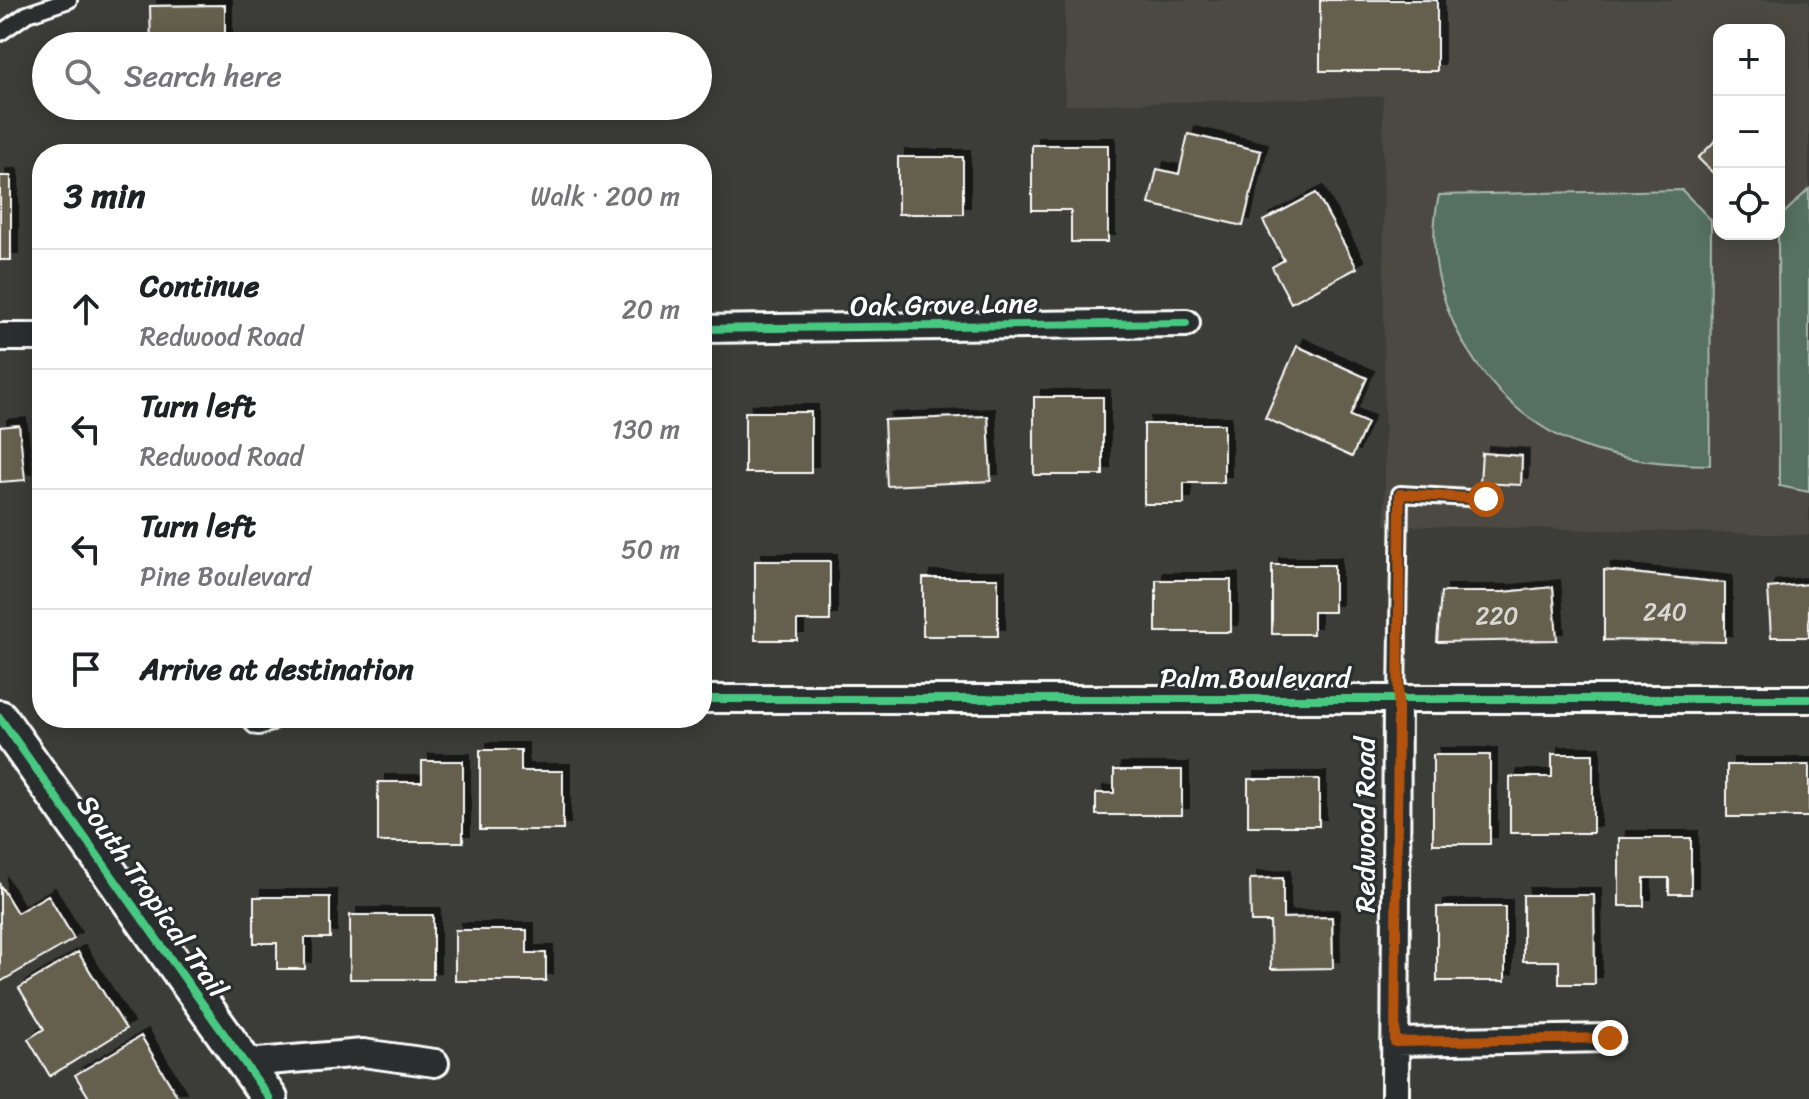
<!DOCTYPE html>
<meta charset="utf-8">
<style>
body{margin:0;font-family:Sriracha,sans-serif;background:#f2f2f2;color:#202124}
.controls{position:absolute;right:24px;top:24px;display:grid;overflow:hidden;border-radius:16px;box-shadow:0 4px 20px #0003}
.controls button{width:72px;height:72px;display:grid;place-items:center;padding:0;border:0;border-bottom:2px solid #e0e0e0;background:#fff;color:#202124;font:40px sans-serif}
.stop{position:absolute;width:24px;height:24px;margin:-18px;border:6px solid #b45309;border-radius:50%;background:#fff}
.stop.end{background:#b45309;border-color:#fff;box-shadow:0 2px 8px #0008}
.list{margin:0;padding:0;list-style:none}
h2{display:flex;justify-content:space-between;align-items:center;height:104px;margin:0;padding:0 32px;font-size:34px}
h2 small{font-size:26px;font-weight:400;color:#757577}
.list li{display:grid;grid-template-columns:52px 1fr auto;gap:24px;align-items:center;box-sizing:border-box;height:120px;padding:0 32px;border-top:2px solid #e0e0e0}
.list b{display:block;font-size:30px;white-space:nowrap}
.list p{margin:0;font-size:26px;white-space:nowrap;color:#757577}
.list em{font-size:26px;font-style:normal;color:#757577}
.icon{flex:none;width:44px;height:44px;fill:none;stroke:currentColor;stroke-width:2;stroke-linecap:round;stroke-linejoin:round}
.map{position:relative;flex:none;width:1809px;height:1099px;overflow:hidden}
.search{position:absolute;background:#fff;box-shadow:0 4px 20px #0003;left:32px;top:32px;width:680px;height:88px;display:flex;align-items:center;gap:20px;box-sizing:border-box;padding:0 28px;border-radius:44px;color:#757577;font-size:30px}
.panel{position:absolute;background:#fff;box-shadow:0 4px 20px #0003;left:32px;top:144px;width:680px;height:584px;border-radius:32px}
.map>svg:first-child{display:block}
</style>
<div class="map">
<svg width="1809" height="1099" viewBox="0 0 1809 1099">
<defs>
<filter id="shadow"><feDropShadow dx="7" dy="-7" stdDeviation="0" flood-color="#0009"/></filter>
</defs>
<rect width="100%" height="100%" fill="#3c3c38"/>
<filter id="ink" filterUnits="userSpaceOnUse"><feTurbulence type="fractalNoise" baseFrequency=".0125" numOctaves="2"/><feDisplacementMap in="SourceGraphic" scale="16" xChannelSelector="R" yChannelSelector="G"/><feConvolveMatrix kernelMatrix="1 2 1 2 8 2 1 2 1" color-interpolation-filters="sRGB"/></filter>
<g filter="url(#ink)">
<path fill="#4c4a43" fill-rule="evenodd" d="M1065 0H1809V535L1385 525 1383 96 1065 105ZM1719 30H1779V234H1719Z"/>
<path fill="#56715f" stroke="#aab8af" stroke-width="2" d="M1809 189V492L1779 486 1778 234 1779 218Z
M1682 190 1711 220 1710 465C1666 464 1624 461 1582 446 1485 412 1415 297 1439 195Z"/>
<path fill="#655e4e" stroke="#fff" stroke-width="2" filter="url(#shadow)" d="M1320 0H1437V71H1320Z
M225 5V46H151L150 6Z
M1188 134 1261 151 1243 226 1149 204 1157 169 1179 174Z
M1719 137V179L1698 158Z
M1032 145H1108V242H1071V210H1032Z
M898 157H963V214H898Z
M0 176H11V260H0Z
M1316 193 1357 268 1291 303 1272 267 1284 260 1263 221Z
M38 197H42V253H38Z
M1297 346 1367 378 1350 416 1367 423 1352 457 1265 418Z
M1034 397H1103V475H1034Z
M745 412H811V473H745Z
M988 416 991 481 887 486 884 420Z
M1144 424H1224V483H1184V504H1144Z
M19 425 25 480 0 482V427Z
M1482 453 1522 456 1521 485 1480 483Z
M755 561H830V621H797V640H755Z
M1272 565H1334V612H1313V634H1272Z
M1604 570 1725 583V642L1604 640Z
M923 578H998V636H923Z
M1156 580H1231V632H1156Z
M1809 584V637H1771L1768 588Z
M1553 587 1557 640 1437 642 1441 592H1504Z
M480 750H521V771H563V830H480Z
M1552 754H1593V833H1510V777H1552Z
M1433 755H1490V844H1433Z
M422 761H463V842H378V782H422Z
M1727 765H1809V817H1727Z
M1114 770H1182V815H1096V793H1114Z
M1248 779H1319V826H1248Z
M1619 838H1691V894H1669V878H1644V906H1619Z
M1283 878V918L1332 917 1333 968 1271 969 1270 922H1251L1250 879Z
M0 885 17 913 48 895 74 939 0 982Z
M1523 895H1594L1595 984H1559V961H1523Z
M254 897H330V938H305V969H277V943H254Z
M1437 907H1505V981H1437Z
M350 915H433V979H350Z
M455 930H527V953H546V981H455Z
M78 952 126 1029 50 1076 28 1039 44 1029 19 988Z
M141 1036 179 1099H90L75 1075Z"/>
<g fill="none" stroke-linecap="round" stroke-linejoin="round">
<g stroke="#fff" stroke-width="20">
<path id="service" d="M0 33 27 14 69 0
M1397 699 1400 494 1486 499"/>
</g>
<g stroke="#fff" stroke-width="32">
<path id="minor" d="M702 329 1186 323
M0 337H42
M702 699H1809
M258 721 268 718
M1395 1042 1610 1038
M245 1063 363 1053 435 1063
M1395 1099 1397 699"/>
</g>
<g stroke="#fff" stroke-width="40">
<path id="tertiary" d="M0 718 270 1099"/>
</g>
<use href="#service" stroke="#2a2d2e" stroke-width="14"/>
<use href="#minor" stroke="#2a2d2e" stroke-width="26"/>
<use href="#tertiary" stroke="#2a2d2e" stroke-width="34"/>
<g stroke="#2a2d2e" stroke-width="13">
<path id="cycleway" d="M702 329 1186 323
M702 699H1809
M0 718 270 1099"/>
</g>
<use href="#cycleway" stroke="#46c982" stroke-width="8"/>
</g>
</g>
<g fill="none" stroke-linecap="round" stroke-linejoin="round" filter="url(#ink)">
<path stroke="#b45309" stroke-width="10" d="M1486 499 1400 494 1395 1042 1610 1038"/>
</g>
<g text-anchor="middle" stroke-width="6" stroke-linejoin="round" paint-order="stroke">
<g font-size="24" fill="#d8d7d3">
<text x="1665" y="620">240</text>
<text x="1497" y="624">220</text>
</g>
<g font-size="28" fill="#fff" stroke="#2a2d2e">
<text transform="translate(944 304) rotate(-1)" y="10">Oak Grove Lane</text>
<text x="1255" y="687">Palm Boulevard</text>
<text transform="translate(1364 825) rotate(-90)" y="10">Redwood Road</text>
<text transform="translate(153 896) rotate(55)" y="10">South Tropical Trail</text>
</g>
</g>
</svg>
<div class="controls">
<button>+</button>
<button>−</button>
<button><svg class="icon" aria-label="locate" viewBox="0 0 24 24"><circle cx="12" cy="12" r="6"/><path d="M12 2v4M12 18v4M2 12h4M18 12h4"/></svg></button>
</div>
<div class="stop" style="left:1486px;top:499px"></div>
<div class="stop end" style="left:1610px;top:1038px"></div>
<div class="search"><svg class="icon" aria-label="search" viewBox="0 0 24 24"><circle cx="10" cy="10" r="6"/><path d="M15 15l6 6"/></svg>Search here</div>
<section class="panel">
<h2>3 min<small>Walk · 200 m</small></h2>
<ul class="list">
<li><svg class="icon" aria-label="ahead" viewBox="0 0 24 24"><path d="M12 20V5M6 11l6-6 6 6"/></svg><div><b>Continue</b><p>Redwood Road</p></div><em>20 m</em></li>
<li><svg class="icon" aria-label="left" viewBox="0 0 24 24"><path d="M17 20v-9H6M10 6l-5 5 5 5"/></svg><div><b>Turn left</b><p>Redwood Road</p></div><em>130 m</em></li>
<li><svg class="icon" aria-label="left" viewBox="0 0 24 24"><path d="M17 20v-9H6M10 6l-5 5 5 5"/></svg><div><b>Turn left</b><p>Pine Boulevard</p></div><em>50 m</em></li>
<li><svg class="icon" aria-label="arrive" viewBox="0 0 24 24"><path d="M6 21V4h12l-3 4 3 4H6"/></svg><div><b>Arrive at destination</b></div></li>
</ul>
</section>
</div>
